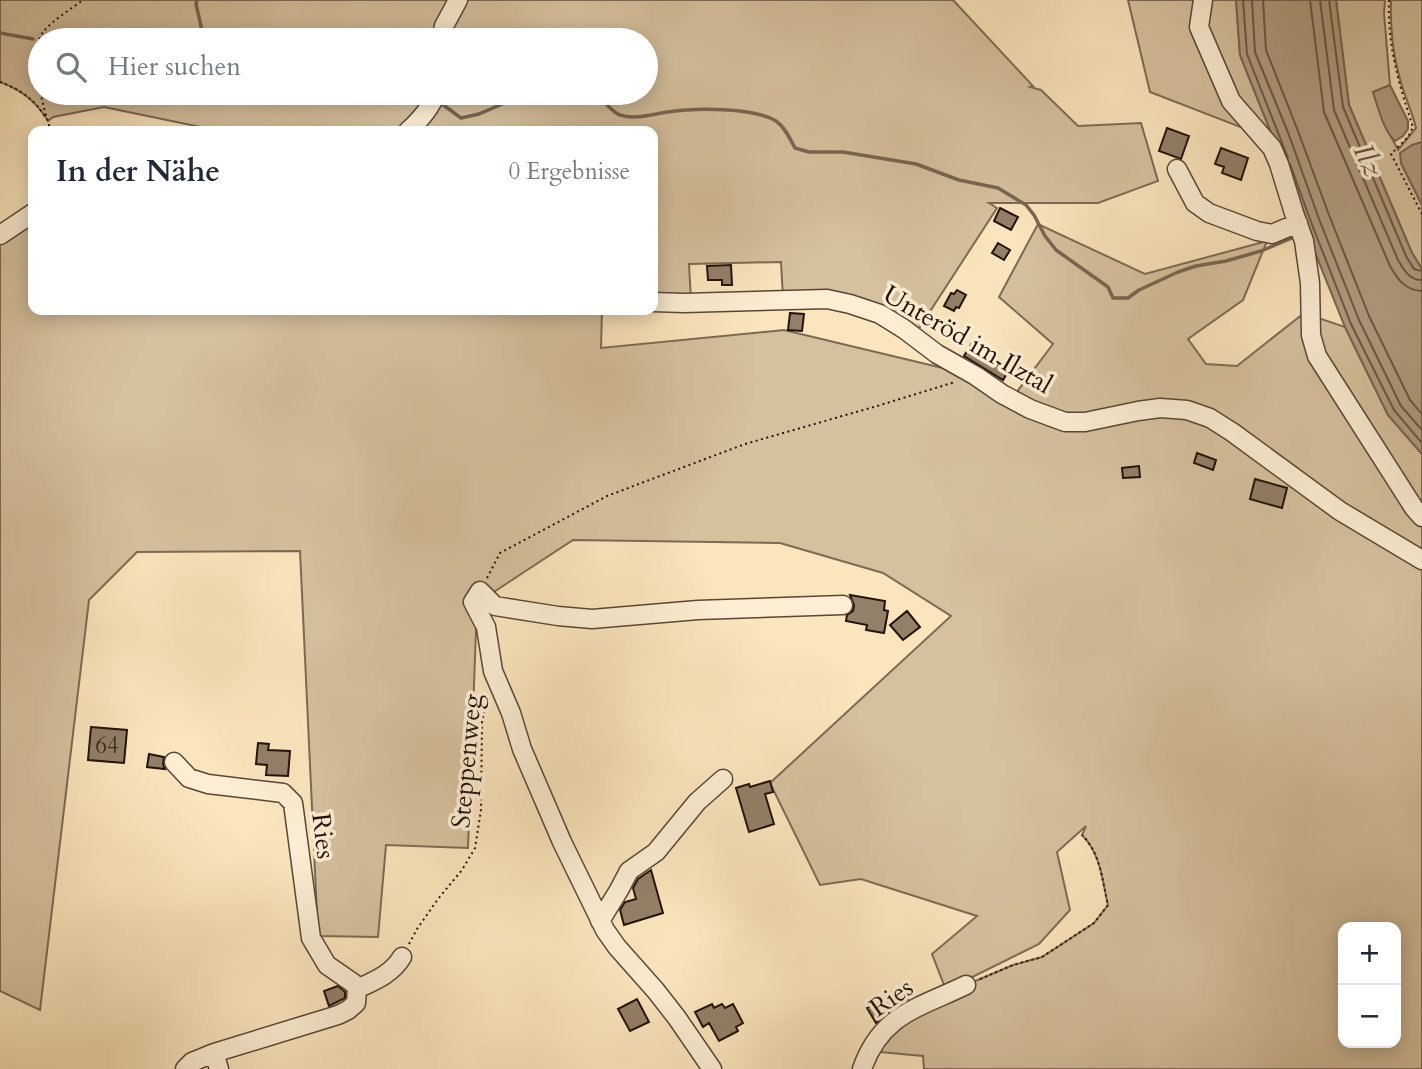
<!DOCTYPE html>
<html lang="de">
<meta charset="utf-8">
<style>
body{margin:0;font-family:Cardo,serif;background:#f6f6f7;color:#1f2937}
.controls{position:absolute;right:21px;bottom:21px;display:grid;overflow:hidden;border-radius:14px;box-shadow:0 4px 18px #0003}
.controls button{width:63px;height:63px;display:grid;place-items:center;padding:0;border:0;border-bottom:2px solid #e0e1e3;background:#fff;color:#1f2937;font:35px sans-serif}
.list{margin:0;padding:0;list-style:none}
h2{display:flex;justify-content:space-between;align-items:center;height:91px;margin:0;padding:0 28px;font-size:30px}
h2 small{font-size:23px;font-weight:400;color:#747a83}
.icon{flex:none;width:38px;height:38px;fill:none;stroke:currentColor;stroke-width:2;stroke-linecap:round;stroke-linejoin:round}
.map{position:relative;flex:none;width:1422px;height:1069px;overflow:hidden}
.search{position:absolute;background:#fff;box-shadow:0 4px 18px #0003;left:28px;top:28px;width:630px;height:77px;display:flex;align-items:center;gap:18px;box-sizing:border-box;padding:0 24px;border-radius:38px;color:#747a83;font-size:26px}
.panel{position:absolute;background:#fff;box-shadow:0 4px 18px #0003;left:28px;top:126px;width:630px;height:189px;border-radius:14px}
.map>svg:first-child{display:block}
</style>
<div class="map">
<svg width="1422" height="1069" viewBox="0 0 1422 1069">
<rect width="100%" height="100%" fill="#fbe5bc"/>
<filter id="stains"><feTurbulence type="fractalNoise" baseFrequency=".00286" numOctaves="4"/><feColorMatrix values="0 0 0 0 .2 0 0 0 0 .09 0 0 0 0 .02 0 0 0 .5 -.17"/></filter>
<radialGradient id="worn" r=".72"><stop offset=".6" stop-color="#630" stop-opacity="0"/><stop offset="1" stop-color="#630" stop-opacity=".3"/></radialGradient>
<path fill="#d6c19e" stroke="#7c6a55" stroke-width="2" fill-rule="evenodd" d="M0 0H953L1033 86 1030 87 1041 90 1078 126 1141 123 1158 181 1098 203H989L997 208 918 330 880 314 783 298 781 262 689 264 691 300 653 302V131H220L104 107 53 117 48 121C36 101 21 90 0 82ZM40 40H646V93H40Z
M1128 0H1236L1240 55 1274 140 1150 92Z
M1336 0H1385L1384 13 1390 85 1373 92 1384 123 1398 150 1416 128C1413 115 1408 104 1404 92 1394 63 1390 31 1391 0H1422V142L1412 145 1401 163 1422 205V269L1412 253 1349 105Z
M28 216 33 224V310H602L601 348 784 330 976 376 1016 393 1053 344 999 297 1038 224 1145 274 1267 241 1243 300 1188 339 1206 364 1237 366 1304 313 1345 327 1388 415 1422 454V1069H924L923 1056 868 1051 885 1029 966 985 1013 965 1042 957 1094 923 1108 905C1102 880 1101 854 1082 835L1086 826 1057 852 1070 910 1039 944 946 990 932 954 977 916 861 879 820 885 770 783 951 616 883 573 780 543 573 540 477 603 468 848 386 845 378 937 318 936 300 551 137 552 89 600 40 1010 0 991V235ZM1343 927H1396V1043H1343Z"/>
<path fill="#b19d80" stroke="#786552" stroke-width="2" d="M1236 0H1336L1349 105 1412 253 1422 269V454L1388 415 1345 327 1304 225 1274 140 1240 55Z
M1390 85 1408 121V129L1403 136 1395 141C1383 130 1378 107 1373 92Z
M1422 142V205L1401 163 1400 153 1412 145Z"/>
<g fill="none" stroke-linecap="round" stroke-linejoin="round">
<path stroke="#6a5846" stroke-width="2" d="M1243 0 1247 54 1288 158
M1252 0 1255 52 1289 135 1319 219 1359 320 1401 406 1422 430
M1263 0 1266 50 1298 131 1329 215 1369 316 1410 400 1422 414
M1310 0 1324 112 1390 266C1398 280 1405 290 1422 291
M1320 0 1334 110 1398 260C1404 270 1409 280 1422 280
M1329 0 1343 107 1406 256 1414 269 1422 271
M1290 164 1311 222 1351 324 1394 410 1422 443"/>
<path stroke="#786552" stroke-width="3.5" d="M197 0 196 4 203 35 201 40
M0 33 33 39
M596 93C603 99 611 112 620 115 635 120 653 114 668 112 695 108 753 107 776 121 785 127 790 139 795 148L809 152H843L916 164 959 180 998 188 1026 205 1034 215 1045 236 1056 250 1108 287 1113 298H1128L1139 290 1178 272 1196 266 1226 261 1261 251 1292 238
M442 104 461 118 479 114 516 98 538 93"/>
</g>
<path fill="#938068" stroke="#22120c" stroke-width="2" d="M1167 128 1189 136 1181 159 1159 151Z
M1221 148 1248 158 1241 180 1222 173 1224 167 1215 164Z
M1000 208 1018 217 1011 230 994 221Z
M998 243 1010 250 1004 260 992 253Z
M731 265 732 285H722V280H708L707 266Z
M957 290 966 295 959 308 956 307 954 311 944 306 951 293 954 294Z
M790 313 804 314 802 331 788 330Z
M973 341 988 350 986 354 1009 370 1003 380 964 356Z
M1197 453 1216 460 1213 470 1194 463Z
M1139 466 1140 477 1123 478 1122 468Z
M1255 479 1287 488 1282 508 1250 499Z
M850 595 885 601 884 610 888 611 884 633 866 630 867 625 846 621 847 615 853 611 854 605Z
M907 611 920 627 903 640 890 625Z
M91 727 127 730 124 763 88 760Z
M258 743 269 744 268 750 290 751 288 776 266 775 267 765 256 764Z
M149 754 164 757 163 764 165 769 147 767Z
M770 781 773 792 765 794 774 824 749 832 736 788 749 784 750 787Z
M651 870 663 913 624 925 620 910 625 902 636 899 633 888 638 879Z
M338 986 345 992V998L329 1006 324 991Z
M902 986 910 998 897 1006 876 1023 867 1008Z
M637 999 649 1022 630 1031 618 1009Z
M712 1004 714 1008 722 1004 725 1008 733 1004 743 1023 736 1027 738 1031 719 1041 709 1023 703 1027 695 1012Z"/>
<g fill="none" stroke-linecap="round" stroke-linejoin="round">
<g stroke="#584738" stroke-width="21">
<path id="minor" d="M1203 0 1199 27 1231 101 1272 148 1279 164 1294 213 1304 241 1310 283 1311 335 1317 356 1414 508 1422 517
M441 40 444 26 458 0
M408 131C419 121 431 108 436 93
M1177 169 1195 203 1209 213 1257 231 1272 234 1298 223
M0 235 33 213
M653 302 684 303 827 299 850 304 880 314 904 329 937 354 976 376 1002 394 1030 409 1065 422H1085L1138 411 1160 408 1187 410 1210 418 1232 432 1340 511 1422 560
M174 762 189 778 208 784 283 793 293 803 311 938 327 965 353 983 357 989 356 1003 348 1010 338 1015 214 1053 219 1069
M600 921 619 890 629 871 656 852 697 802 723 779
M357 989C374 981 392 974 402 957
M185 1069 192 1062 214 1053
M712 1069 677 1018 656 991 617 947 605 930 562 842 522 749 511 713 493 671 486 627 473 602 480 591 495 606 558 616 592 619 698 610 843 605
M862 1069C881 1014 919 1008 966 985"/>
</g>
<path stroke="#22120c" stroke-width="2" stroke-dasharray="2 3.5" stroke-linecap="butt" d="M1389 0C1387 44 1399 85 1413 127L1408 137 1391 154 1422 214
M0 82C19 89 35 99 45 117
M51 131C43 107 27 52 44 31 53 20 71 9 83 0
M487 578 500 553 607 496 745 444 877 406 955 382
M409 944 417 929 438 899 462 870 475 848 481 810 482 722 487 698
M980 979 1013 965 1042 957 1094 923 1108 905C1102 880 1101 854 1082 835"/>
<use href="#minor" stroke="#fceed3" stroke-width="18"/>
</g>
<g text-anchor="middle" stroke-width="7" stroke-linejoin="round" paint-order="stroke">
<g font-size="23" fill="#3e2e23">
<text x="107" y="753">64</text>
</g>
<g font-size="26" fill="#22120c" stroke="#fceed3">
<text transform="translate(968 339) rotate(30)" y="9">Unteröd im Ilztal</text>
<text transform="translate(466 761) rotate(-85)" y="9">Steppenweg</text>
<text transform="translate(324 836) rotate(83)" y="9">Ries</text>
<text transform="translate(891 997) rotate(-35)" y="9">Ries</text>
</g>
<g font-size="28" font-style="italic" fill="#625140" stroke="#fceed3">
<text transform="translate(1369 160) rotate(64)" y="10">Ilz</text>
</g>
</g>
<rect width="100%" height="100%" filter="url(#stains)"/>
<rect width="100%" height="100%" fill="url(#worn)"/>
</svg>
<div class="controls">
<button>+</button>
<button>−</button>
</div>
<div class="search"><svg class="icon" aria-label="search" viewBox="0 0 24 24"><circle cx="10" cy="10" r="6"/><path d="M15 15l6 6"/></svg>Hier suchen</div>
<section class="panel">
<h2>In der Nähe<small>0 Ergebnisse</small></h2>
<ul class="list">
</ul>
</section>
</div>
